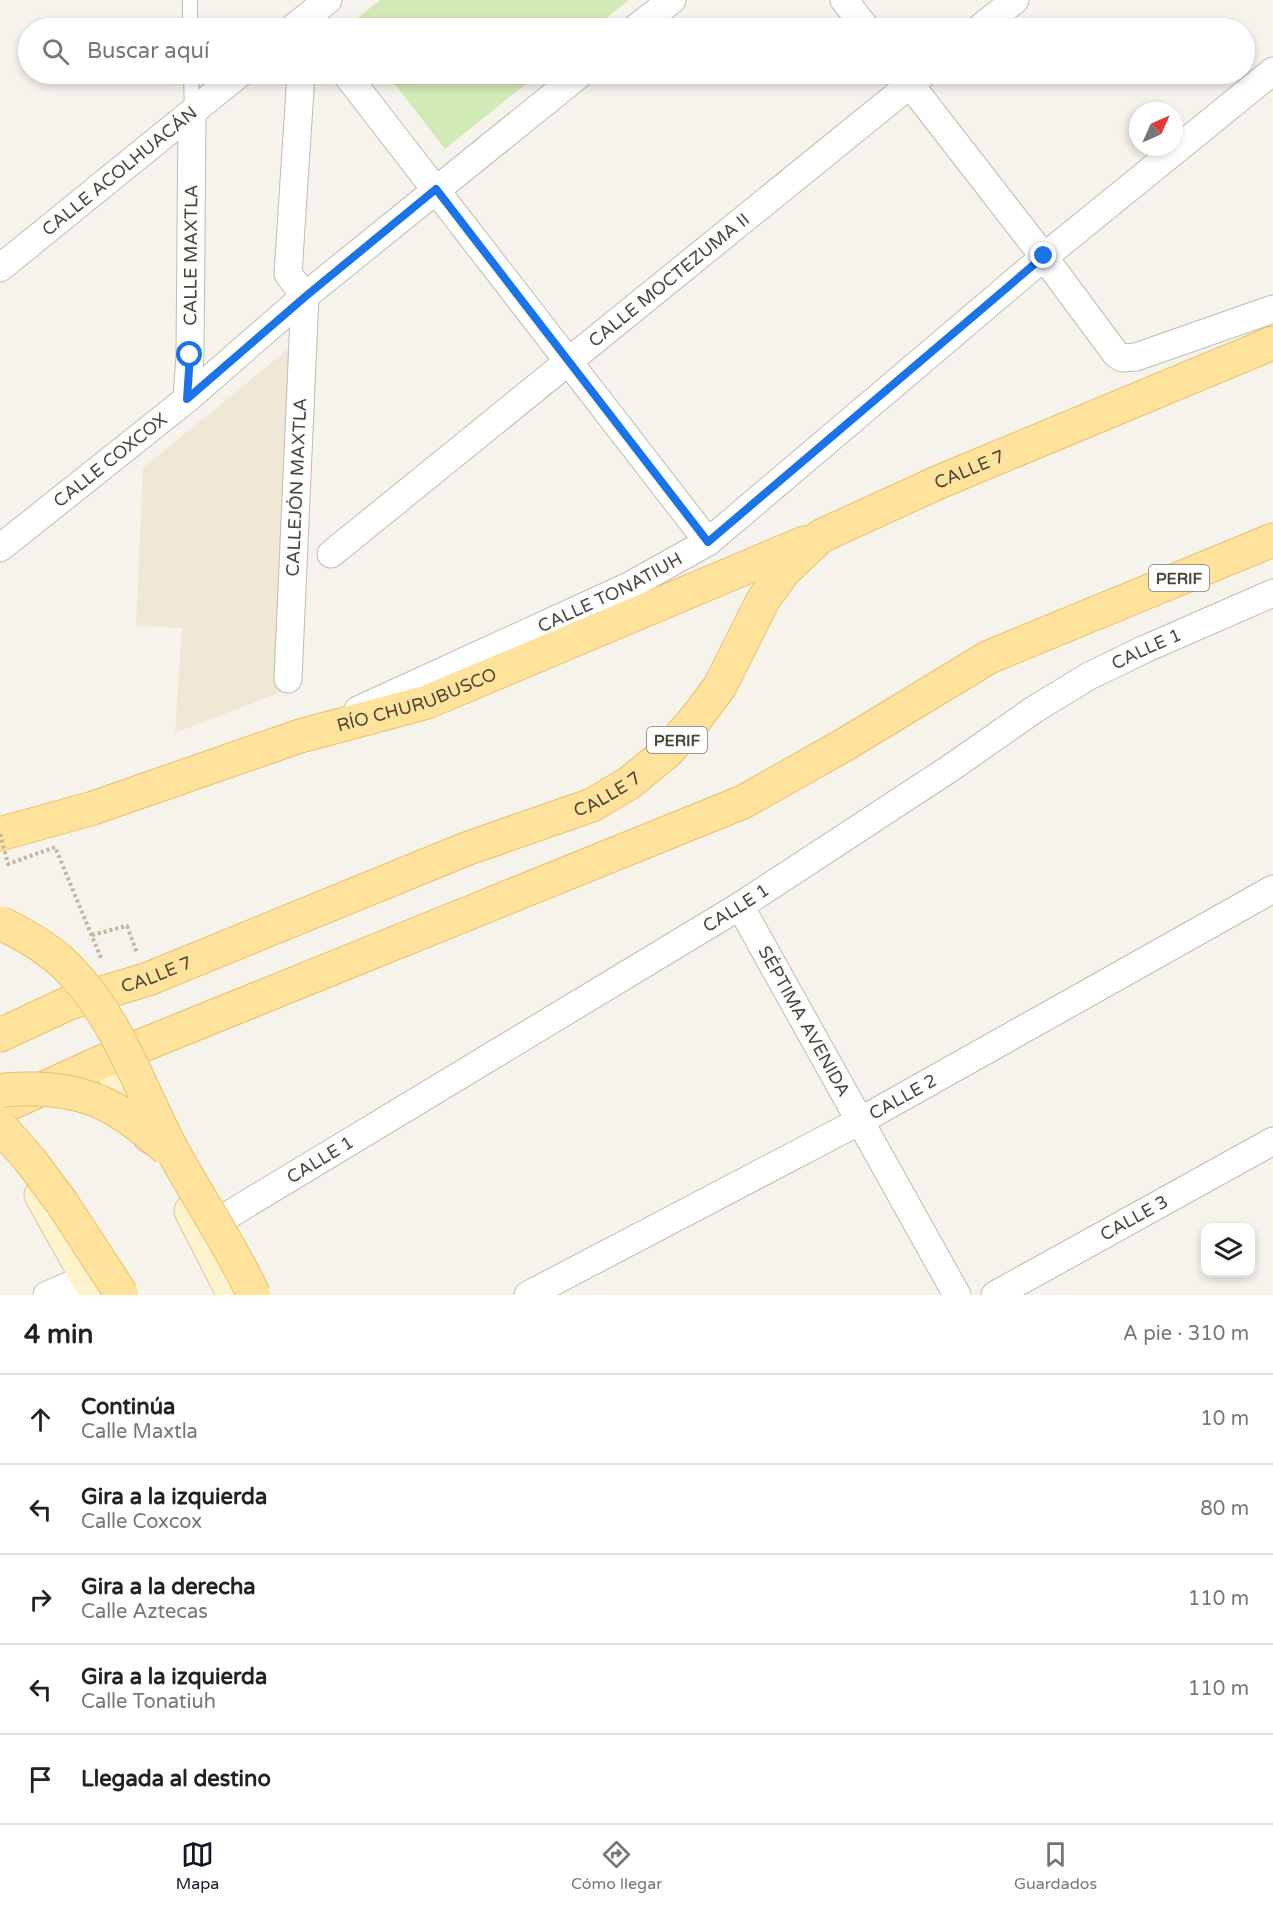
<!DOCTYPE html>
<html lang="es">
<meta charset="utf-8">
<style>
body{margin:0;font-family:"Varela Round",sans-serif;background:#f6f6f6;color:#222}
.controls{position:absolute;right:18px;bottom:18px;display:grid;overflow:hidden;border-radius:12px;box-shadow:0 3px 9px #0003}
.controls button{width:54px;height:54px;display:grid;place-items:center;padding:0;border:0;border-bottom:2px solid #e0e0e0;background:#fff;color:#222;font:30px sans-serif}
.compass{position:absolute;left:1129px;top:102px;width:54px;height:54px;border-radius:50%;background:#fff;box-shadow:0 3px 9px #0003;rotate:45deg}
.stop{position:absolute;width:18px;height:18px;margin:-14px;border:4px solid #1a73e8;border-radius:50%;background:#fff}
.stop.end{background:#1a73e8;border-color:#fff;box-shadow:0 2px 6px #0008}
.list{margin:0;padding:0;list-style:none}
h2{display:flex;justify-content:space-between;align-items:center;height:78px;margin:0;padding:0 24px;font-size:26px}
h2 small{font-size:20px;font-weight:400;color:#767676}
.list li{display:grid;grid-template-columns:39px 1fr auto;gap:18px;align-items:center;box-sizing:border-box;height:90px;padding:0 24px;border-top:2px solid #e0e0e0}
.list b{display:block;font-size:22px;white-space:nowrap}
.list p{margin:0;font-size:20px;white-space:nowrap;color:#767676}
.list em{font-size:20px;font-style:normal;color:#767676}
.icon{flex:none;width:33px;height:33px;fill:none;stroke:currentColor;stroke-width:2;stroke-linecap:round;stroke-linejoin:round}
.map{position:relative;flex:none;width:1273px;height:1295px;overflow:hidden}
.search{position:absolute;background:#fff;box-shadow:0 3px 9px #0003;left:18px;right:18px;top:18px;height:66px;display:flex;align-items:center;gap:15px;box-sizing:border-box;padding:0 21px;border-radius:33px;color:#767676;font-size:22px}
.sheet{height:528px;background:#fff}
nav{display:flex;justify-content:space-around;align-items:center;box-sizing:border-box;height:84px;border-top:2px solid #e0e0e0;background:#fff;font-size:16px;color:#767676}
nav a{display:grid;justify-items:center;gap:3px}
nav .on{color:#111827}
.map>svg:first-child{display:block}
</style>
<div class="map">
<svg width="1273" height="1295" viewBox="0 0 1273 1295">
<rect width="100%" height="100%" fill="#f6f3ec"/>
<path fill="#efe8d6" d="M310 331 291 688 175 733 182 628 136 626 143 468Z"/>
<path fill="#d2eab5" d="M380 0H629L594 28H352L349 25Z
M387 74H538L445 149Z"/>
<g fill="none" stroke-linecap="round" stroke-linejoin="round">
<g stroke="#c2bbae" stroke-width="16">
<path id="lane" d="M190 0V28
M191 74 192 113"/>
</g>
<g stroke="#c2bbae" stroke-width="29">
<g id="street">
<path d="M844 0 866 28"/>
<path d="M293 28 328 0"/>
<path d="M636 28 672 0"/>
<path d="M980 28 1015 0"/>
<path d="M346 74 708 542"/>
<path d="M902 74 1044 257 1116 354 1122 358 1136 357 1273 309"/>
<path id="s1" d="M0 268 239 74"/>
<path id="s2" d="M187 399 190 355 192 113"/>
<path id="s3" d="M0 548 187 399 305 296 580 74"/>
<path id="s4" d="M331 554 923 74"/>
<path id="s5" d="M288 679 305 296 288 274 301 74"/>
<path id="s6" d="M358 710 629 586 708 542 1044 257 1273 71"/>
<path id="s7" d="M740 906 957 1295"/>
<path id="s8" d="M202 1231 740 906 952 767 1035 709 1089 676 1145 649 1273 593"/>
<path d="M47 1295 87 1278"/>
<path id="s9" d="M528 1295 860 1121 1273 889"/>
<path id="s10" d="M995 1295 1273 1141"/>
</g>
</g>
<g stroke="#d6c79b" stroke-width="35">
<path id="secondary" d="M106 1060 150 1137
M41 1195 97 1295
M191 1211 234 1295"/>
</g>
<g stroke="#e6c16a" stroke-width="35">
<g id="primary">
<path id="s11" d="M0 834 93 808 300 736 427 702 804 543"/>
<path id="s12" d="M0 1035 69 1003 148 979 466 849 592 805 629 783 667 752 697 717 720 686 763 600 784 571 821 536 939 482 1273 343"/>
<path d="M0 1108 106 1060 743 802 844 745 989 657 1273 540"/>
</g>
</g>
<path stroke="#c4b79f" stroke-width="4" stroke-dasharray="3 3" stroke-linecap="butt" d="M92 935 127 926 137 953"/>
<use href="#lane" stroke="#fff" stroke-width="14"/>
<use href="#street" stroke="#fff" stroke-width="27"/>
<use href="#secondary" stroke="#fff3cd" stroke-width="33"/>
<use href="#primary" stroke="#ffe39c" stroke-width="33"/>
<g stroke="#e6c16a" stroke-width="35" stroke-linecap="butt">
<path id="primary-bridge" d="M0 923C23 934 50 949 68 968 120 1020 141 1094 176 1157 202 1203 231 1247 254 1295
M0 1091C12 1088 24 1089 37 1089 95 1091 124 1111 167 1149
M0 1126 30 1160 62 1203 122 1295"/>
</g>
<path stroke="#c4b79f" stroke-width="4" stroke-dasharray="3 3" stroke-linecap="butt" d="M0 834 8 864 55 847 101 958"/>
<use href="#primary-bridge" stroke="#ffe39c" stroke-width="33"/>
</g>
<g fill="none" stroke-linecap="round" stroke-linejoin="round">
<path stroke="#1a73e8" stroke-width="8" d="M190 355 187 399 306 296 436 189 708 542 1044 256"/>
</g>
<g text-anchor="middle" stroke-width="5" stroke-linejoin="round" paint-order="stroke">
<g fill="#fff" stroke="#817c74" stroke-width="1.5">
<rect x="1149" y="565" width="60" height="26" rx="4.5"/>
<rect x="647" y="727" width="60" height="26" rx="4.5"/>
</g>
<g font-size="16" font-weight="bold" fill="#4b4439">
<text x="1179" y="584">PERIF</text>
<text x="677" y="746">PERIF</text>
</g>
<g font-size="18" fill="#4b4439" stroke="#fff">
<text dy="6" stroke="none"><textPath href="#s1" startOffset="154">CALLE ACOLHUACÁN</textPath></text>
<text dy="6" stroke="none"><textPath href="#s2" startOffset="144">CALLE MAXTLA</textPath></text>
<text dy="6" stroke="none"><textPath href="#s4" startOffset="435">CALLE MOCTEZUMA II</textPath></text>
<text dy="6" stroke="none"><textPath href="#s3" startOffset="141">CALLE COXCOX</textPath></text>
<text dy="6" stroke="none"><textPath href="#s12" startOffset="1158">CALLE 7</textPath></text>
<text dy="6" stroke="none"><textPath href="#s5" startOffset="192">CALLEJÓN MAXTLA</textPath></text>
<text dy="6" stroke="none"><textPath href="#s6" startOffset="278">CALLE TONATIUH</textPath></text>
<text dy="6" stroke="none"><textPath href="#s8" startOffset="1110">CALLE 1</textPath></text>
<text dy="6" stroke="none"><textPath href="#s11" startOffset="438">RÍO CHURUBUSCO</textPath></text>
<text dy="6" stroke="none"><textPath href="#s12" startOffset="654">CALLE 7</textPath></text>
<text dy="6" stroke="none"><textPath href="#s8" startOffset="624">CALLE 1</textPath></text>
<text dy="6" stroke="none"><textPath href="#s12" startOffset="168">CALLE 7</textPath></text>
<text dy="6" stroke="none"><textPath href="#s7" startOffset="132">SÉPTIMA AVENIDA</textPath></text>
<text dy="6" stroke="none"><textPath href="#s9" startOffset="424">CALLE 2</textPath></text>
<text dy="6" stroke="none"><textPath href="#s8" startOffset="138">CALLE 1</textPath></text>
<text dy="6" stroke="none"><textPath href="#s10" startOffset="159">CALLE 3</textPath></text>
</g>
</g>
</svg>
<div class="controls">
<button><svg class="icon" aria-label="layers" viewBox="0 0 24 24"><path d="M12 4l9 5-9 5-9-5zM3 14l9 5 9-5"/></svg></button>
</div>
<svg class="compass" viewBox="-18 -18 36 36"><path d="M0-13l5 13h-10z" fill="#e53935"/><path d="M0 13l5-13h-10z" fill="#767676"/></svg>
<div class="stop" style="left:190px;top:355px"></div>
<div class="stop end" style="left:1044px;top:256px"></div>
<div class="search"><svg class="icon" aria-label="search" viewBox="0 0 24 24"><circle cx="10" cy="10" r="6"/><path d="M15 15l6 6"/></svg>Buscar aquí</div>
</div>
<section class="sheet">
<h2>4 min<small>A pie · 310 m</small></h2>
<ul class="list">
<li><svg class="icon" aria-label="ahead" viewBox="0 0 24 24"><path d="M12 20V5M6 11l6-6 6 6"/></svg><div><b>Continúa</b><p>Calle Maxtla</p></div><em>10 m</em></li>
<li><svg class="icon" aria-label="left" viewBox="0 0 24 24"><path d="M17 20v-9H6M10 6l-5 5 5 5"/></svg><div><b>Gira a la izquierda</b><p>Calle Coxcox</p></div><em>80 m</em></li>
<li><svg class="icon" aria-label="right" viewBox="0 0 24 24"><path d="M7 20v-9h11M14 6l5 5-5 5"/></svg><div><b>Gira a la derecha</b><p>Calle Aztecas</p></div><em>110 m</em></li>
<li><svg class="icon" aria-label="left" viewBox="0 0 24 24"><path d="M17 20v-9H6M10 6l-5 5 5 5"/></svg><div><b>Gira a la izquierda</b><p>Calle Tonatiuh</p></div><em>110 m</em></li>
<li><svg class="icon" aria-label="arrive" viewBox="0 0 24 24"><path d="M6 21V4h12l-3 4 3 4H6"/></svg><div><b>Llegada al destino</b></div></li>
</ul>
</section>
<nav>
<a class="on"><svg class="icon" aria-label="map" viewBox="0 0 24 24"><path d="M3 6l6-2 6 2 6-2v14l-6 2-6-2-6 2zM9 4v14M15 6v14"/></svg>Mapa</a>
<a><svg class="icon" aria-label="directions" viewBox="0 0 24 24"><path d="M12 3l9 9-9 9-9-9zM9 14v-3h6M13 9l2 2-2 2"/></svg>Cómo llegar</a>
<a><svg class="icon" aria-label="saved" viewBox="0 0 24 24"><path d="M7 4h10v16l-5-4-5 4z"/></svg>Guardados</a>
</nav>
